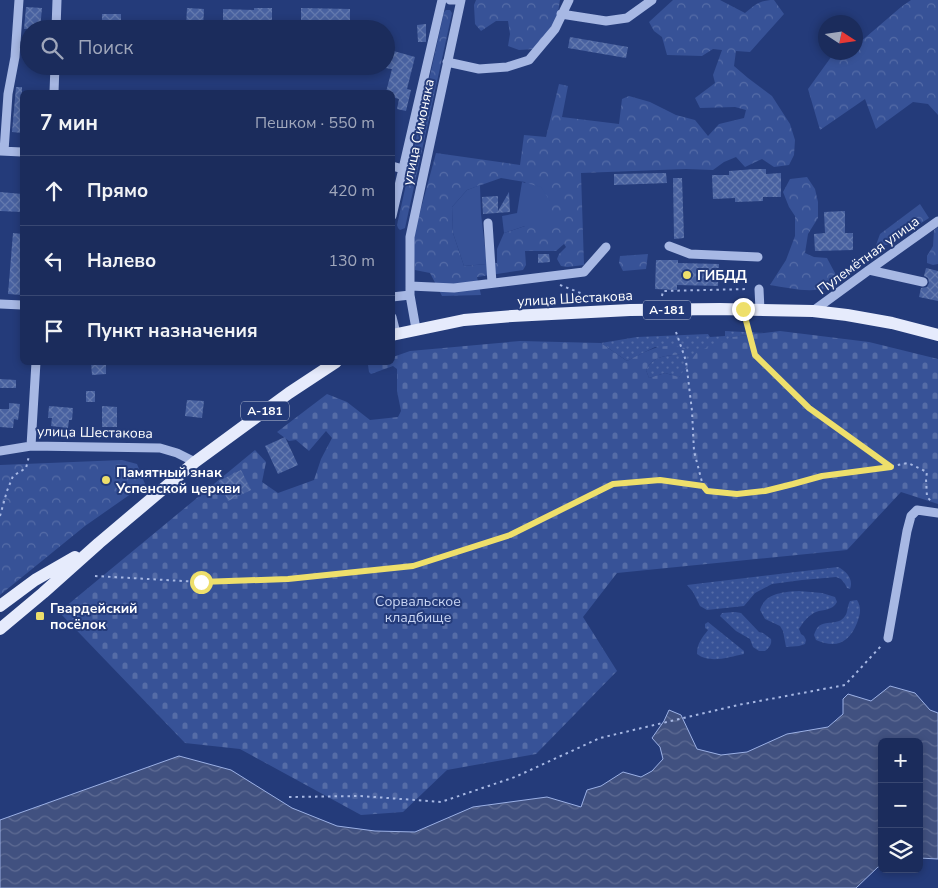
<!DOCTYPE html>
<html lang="ru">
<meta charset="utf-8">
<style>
body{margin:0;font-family:"Nunito Sans",sans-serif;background:#243462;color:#f1f3f6}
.controls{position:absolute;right:15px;bottom:15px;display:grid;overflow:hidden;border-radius:8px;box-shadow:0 2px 8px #0003}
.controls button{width:45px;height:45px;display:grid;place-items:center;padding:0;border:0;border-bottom:1px solid #394872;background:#1b2c5c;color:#f1f3f6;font:25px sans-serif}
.compass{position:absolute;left:818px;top:15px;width:45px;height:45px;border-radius:50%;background:#1b2c5c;box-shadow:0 2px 8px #0003;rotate:102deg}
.stop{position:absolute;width:15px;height:15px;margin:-11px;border:4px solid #eedf6b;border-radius:50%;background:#fff}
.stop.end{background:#eedf6b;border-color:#fff;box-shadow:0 1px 5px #0008}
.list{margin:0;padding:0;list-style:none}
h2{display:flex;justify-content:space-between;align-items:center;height:65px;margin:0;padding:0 20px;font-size:21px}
h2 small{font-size:16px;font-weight:400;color:#a0a7bb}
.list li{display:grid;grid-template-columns:32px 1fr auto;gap:15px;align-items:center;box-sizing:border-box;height:70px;padding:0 20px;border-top:1px solid #394872}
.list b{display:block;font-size:19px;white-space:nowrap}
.list em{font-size:16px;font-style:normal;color:#a0a7bb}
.icon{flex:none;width:28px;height:28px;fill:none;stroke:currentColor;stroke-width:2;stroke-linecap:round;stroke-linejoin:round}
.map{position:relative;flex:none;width:938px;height:888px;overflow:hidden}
.search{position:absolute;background:#1b2c5c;box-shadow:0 2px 8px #0003;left:20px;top:20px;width:375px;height:55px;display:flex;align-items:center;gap:12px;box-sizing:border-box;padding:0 18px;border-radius:28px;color:#a0a7bb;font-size:19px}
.panel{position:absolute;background:#1b2c5c;box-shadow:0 2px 8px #0003;left:20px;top:90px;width:375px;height:275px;border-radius:8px}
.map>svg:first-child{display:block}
</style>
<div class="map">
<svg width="938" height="888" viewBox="0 0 938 888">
<defs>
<pattern id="grass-dots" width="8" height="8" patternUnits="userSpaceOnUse" patternTransform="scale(1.25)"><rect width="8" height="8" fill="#375297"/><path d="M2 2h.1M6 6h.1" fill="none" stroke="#556ca7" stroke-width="1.8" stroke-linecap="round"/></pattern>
<pattern id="forest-crowns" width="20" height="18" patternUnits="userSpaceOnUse" patternTransform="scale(1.25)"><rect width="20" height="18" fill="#375297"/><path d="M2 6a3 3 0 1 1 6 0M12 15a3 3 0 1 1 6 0" fill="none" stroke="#556ca7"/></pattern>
<pattern id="cemetery-stones" width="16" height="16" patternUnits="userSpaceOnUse" patternTransform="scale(1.25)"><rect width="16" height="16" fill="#375297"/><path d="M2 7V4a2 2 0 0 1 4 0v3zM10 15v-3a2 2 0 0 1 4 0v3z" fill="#556ca7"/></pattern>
<pattern id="water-waves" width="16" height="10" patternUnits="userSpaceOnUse" patternTransform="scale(1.25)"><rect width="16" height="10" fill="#415180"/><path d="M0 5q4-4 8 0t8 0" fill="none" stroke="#5e6b93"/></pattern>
<pattern id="building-cross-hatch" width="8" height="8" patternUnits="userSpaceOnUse" patternTransform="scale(1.25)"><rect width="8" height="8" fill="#4861a0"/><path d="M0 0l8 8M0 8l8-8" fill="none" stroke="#6379ae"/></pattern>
</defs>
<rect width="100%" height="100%" fill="#243b7a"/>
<path fill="url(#grass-dots)" d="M725 331 764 333 732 337 679 377 665 373 649 378 646 370C654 355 666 356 681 354L655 347 627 361 601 343 637 337 708 334 710 337 725 336Z
M838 567C846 571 854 579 850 589L847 588 845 584 841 579 836 577 802 580 772 584 755 593 744 606 707 610 700 606 693 592 687 585Z
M799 591 822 593 835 597 837 602C832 611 824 609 816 612 809 615 803 622 799 629L801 634 804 636 806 640 805 644 799 646 786 647 783 631 780 626 765 619 760 610C765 593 783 592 799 591Z
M857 600C862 608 860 615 857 623 849 643 836 649 816 640L814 635C815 632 816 629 818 627 824 620 839 626 845 616 848 612 847 606 850 601Z
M735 612 741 613 759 632 763 633 771 639C772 644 769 648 765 651H759L753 647 750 639 736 631 720 616 722 613Z
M708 622 744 651V654C729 657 710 664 697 654 697 643 702 638 708 630L705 628V624Z"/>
<path fill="url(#forest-crowns)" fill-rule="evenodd" d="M476 0H560L557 18 545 36 535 49 519 50 508 46 510 34 508 21H496L481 31 475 24 474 5Z
M673 0H720L745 13C756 4 760 0 774 0L784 14 750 52 736 51 734 66 748 78 772 96 790 124 795 140 794 155 789 165 774 167 762 159 745 167 736 157 724 162 713 170 686 169 581 173 584 265 567 267 561 266 557 259 559 254 566 247 564 244 556 251H525L526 265 523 270 477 277 481 295 442 296 430 273 415 270 413 238 436 153 520 165 524 135 546 137 559 84 568 86 562 117 619 124 622 99 629 96 650 102 676 115 695 120 708 136 719 124 744 118 746 110 735 107 700 108 695 98 715 83 713 75 722 50 713 49 702 56 667 55 662 37 654 31 649 22ZM501 178 525 182 550 226H525L504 233 497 249V263L464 266 453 233 452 207 467 190Z
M911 0H938V115L928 104 913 102 876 129 865 99 820 130 808 89 834 53 856 52V45L859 43 901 7Z
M446 10H450L452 13 405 228 400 230 398 228 397 225 444 12Z
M807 177 815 189 818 202V218L808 234 805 253 814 257 827 258 836 275 830 287C810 294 790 288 770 285L786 260 795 236V216L789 207 783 192 790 179Z
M920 204 929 218 887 245H876L880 234Z
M938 227V264L933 265 927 263V256L933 246 934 230Z
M648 254 646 269 623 271 619 263 620 256Z
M122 460 137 464 145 484 85 526 0 595V465Z"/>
<path fill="url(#cemetery-stones)" d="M780 331 869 342 938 359V504L901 492 847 550 617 573 583 617 617 671 536 754 447 770 403 812 361 815 240 749 185 743 59 612 255 450 266 462 262 482 278 493 314 480 321 459 332 438 326 431 309 451 296 440 289 441 277 432 327 394 347 402 370 420 398 417 401 411 397 391V369L393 366 371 374 369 372 368 365 376 363 392 362 393 357 410 351 520 341 601 343 627 361C648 350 661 342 685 348L682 354C666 356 654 355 646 370L649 378 665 373 679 377 697 352 732 337Z"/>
<path fill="#375297" d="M522 182 541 187 550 201V226H525L504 233 502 216 517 213Z
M480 185 481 214 487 264 464 266 453 233 452 207 467 190Z"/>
<path fill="url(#water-waves)" stroke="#9bb0e5" d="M890 686 915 693 930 710 938 713V859L919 858V742H882V866L878 867 856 888H0V820L179 756 231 770 292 808 337 826 375 831 415 832 473 807 547 797 581 807 587 790 601 786 623 772 641 777 652 771 663 759 660 747 652 738 664 721 669 710 681 715 697 749 721 755 747 752 787 734 828 727 843 714V699L848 694 871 701Z"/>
<path fill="url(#building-cross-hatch)" d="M26 7 42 8 40 29H24Z
M187 8 204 9 203 28 186 27Z
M254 8H272V29H228V27L223 26V9L254 10Z
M301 8 350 9V29L301 28Z
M102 14H121V29H102Z
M426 24V42H418L417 25Z
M570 37 628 47 626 58 568 48Z
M390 50 415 57 407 89 411 90 406 111 397 109 399 99 392 97V92H386L392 69 385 68Z
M16 87H22V133L12 132Z
M755 169H766V174L781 173V197H763V201L735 202V198L713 199 712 175H729V171Z
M666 173 667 183 614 185V174Z
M673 178H682L684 238 674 239Z
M0 192 22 194V212L0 211Z
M509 192 510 212 483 214 482 197 498 196V211Z
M845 211V233H853V250L815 251 814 234 825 233 824 212Z
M13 233 22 234V295L8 294Z
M538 254H549L550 262 538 263Z
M656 260H678V263L719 264 718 286 677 285V290L655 289Z
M926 268 938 271V301L919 297 921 288 927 287 929 283 928 278 924 276Z
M91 362H106V374L92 375Z
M0 379 16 380V388H0Z
M86 391H95V402H86Z
M187 400 204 401 202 418 185 416Z
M9 403 20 404 18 420 14 419 13 428 0 427V409H9Z
M49 406 73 408 72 420H69L68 428 51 426 52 418H48Z
M102 406 117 407V427H102Z
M285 437 298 465 278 474 265 446Z
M241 470 251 490 228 501 219 481Z"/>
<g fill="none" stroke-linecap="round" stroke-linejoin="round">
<path stroke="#a7b8e4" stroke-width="2" stroke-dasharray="2.5 4" stroke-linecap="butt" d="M560 285 583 294
M662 296 663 291 748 289
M746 321 755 355 809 408 890 466
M676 332 686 361 692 411 694 451 703 486 707 491 737 494 765 491 793 484 822 476 883 468 908 463 927 472 926 479 927 497 931 501
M0 516 7 491 13 476 26 468 29 456
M95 576 201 582 288 579 413 566 510 535 613 484 660 480 703 486
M289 797 361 796 441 802 515 777 600 738 738 705 845 685 881 646"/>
<path stroke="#a7b8e4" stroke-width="9" d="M450 0H461
M561 14 606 21 627 18 652 0
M56 29 57 0
M447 62 479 69 507 67 529 60 555 29 569 0
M54 92 55 66
M0 151 22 152
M4 151 8 94 15 57 19 0
M392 166 403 169
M392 216 442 0
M488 223 492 283
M669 246 690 254 758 257
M869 270 923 282
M410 286 454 288 584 272 606 247
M759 289 760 310
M392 297 410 295
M0 304 22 305
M813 311 869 270 938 221
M392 317 396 333
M416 329 410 295V237L461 0
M31 446 36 362
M0 451 31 446 160 448 177 453 195 462
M888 638 907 531 911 516 917 510 938 513"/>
<path stroke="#e6ebfc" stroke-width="12" d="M392 335 464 320 512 316 630 310 720 309 813 311 847 315 892 323 938 335
M0 606 35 580 75 557
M0 629 43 593 99 543 195 462 289 393 336 362"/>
</g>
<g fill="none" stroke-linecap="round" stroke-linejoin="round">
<path stroke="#eedf6b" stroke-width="6" d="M201 582 288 579 413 566 510 535 613 484 660 480 703 486 707 491 737 494 765 491 793 484 822 476 891 467 809 408 755 355 743 309"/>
</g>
<g fill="#eedf6b" stroke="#243b7a" stroke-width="2">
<circle cx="687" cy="275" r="5"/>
<circle cx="106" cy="480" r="5"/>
<rect x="35" y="611" width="10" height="10" rx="2.5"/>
</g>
<g text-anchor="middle" stroke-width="4" stroke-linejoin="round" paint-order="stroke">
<g fill="#243b7a" stroke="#bdc4d7" stroke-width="1">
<rect x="643" y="300.5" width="48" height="19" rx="4"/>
<rect x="241" y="401.5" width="48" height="19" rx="4"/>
</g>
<g font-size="12" font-weight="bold" fill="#fff">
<text x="667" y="314">А-181</text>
<text x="265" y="415">А-181</text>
</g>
<g font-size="14" fill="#fff" stroke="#243b7a">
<text transform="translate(418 132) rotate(-78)" y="5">улица Симоняка</text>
<text transform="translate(868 255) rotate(-36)" y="5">Пулемётная улица</text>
<text transform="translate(575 298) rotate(-3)" y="5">улица Шестакова</text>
<text transform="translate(95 432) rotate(1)" y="5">улица Шестакова</text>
</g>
<g font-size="14" font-weight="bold" fill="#fff" stroke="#243b7a" text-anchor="start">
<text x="697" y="280">ГИБДД</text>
<text x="116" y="477">Памятный знак<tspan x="116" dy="16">Успенской церкви</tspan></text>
<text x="50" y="613">Гвардейский<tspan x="50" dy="16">посёлок</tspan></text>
</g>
<g font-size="14" fill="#c9d5f3" stroke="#243b7a">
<text x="418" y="606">Сорвальское<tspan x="418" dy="16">кладбище</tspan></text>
</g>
</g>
</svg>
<div class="controls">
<button>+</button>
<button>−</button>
<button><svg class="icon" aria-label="layers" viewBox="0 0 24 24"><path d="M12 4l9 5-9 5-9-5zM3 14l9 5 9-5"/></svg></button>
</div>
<svg class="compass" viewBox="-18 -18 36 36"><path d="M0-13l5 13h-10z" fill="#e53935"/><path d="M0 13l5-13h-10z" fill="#a0a7bb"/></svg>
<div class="stop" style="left:201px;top:582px"></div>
<div class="stop end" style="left:743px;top:309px"></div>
<div class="search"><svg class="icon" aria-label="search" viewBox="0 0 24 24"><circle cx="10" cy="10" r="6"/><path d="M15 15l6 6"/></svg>Поиск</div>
<section class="panel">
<h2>7 мин<small>Пешком · 550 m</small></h2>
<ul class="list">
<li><svg class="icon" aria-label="ahead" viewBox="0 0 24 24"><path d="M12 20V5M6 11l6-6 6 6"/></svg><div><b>Прямо</b></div><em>420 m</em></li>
<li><svg class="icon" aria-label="left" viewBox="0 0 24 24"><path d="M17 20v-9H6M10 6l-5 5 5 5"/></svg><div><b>Налево</b></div><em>130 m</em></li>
<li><svg class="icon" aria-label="arrive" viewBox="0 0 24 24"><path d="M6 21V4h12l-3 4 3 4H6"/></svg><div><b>Пункт назначения</b></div></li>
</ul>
</section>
</div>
